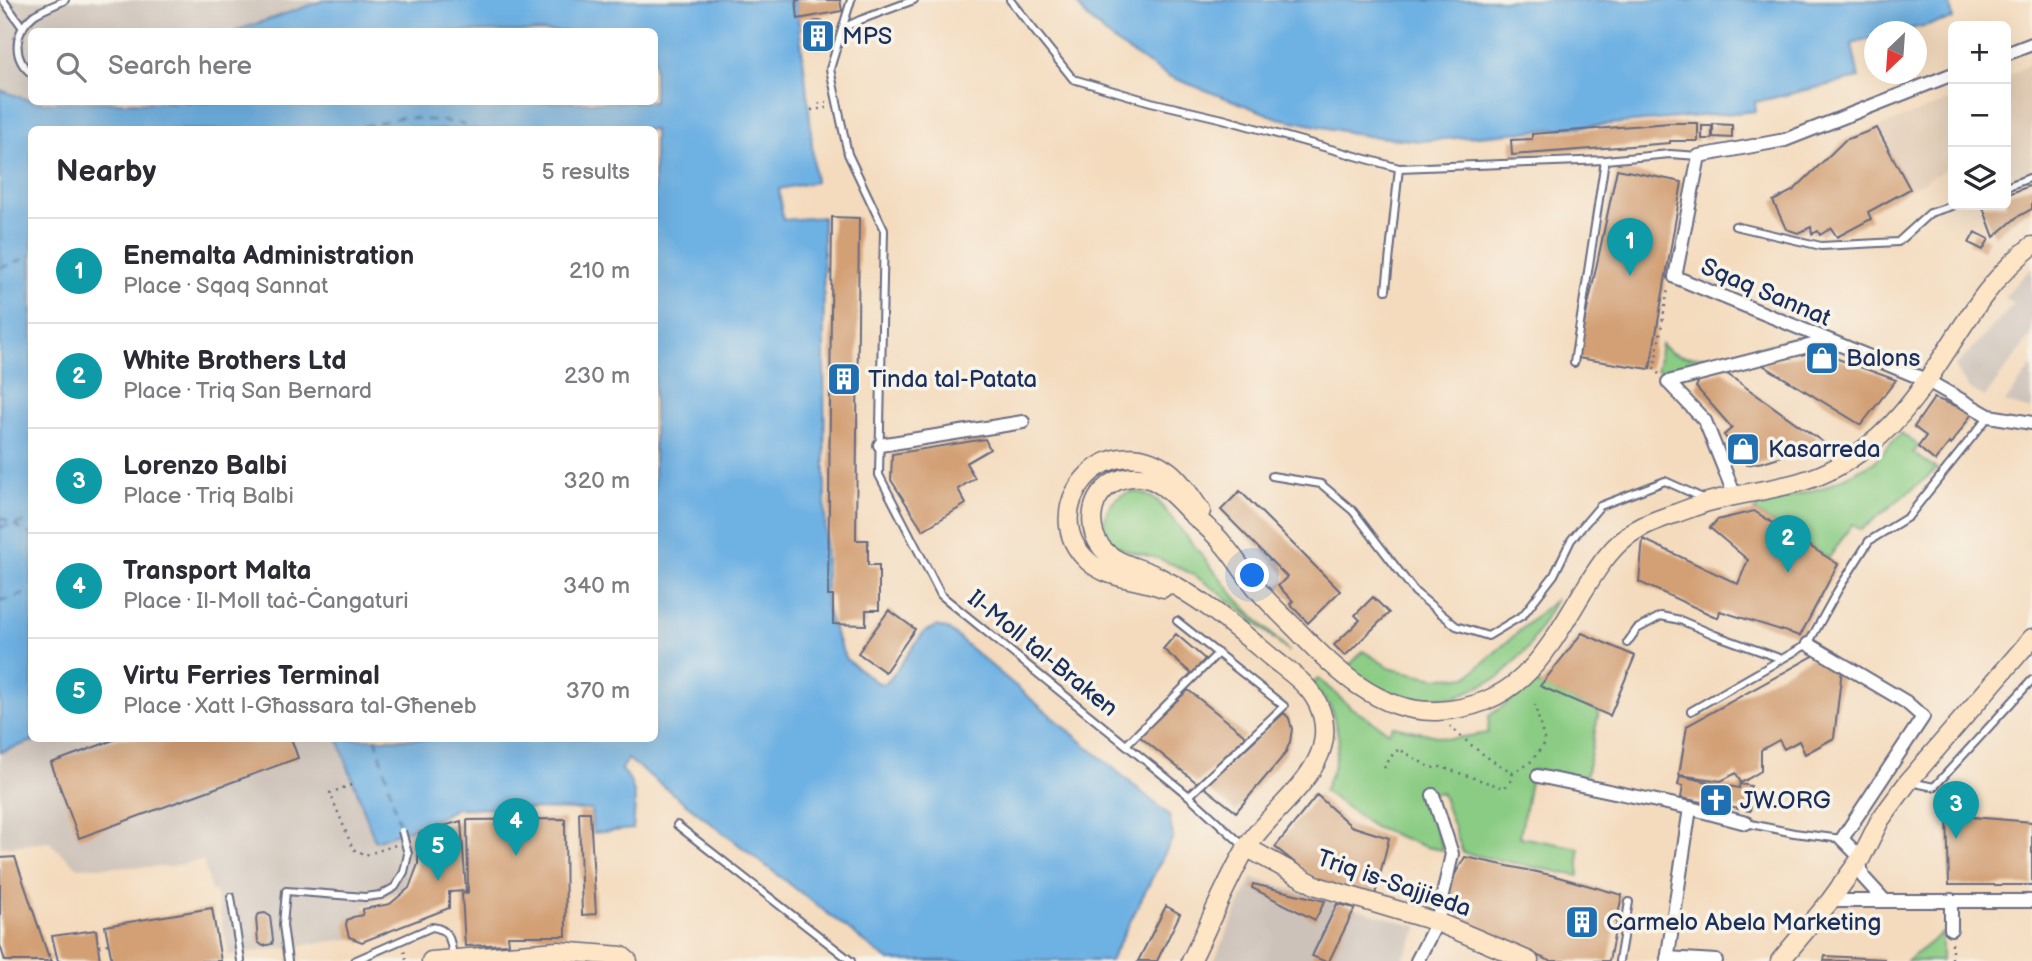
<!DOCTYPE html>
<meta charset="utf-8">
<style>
body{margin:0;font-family:"Balsamiq Sans",sans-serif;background:#f7f7f7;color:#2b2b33}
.controls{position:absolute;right:21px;top:21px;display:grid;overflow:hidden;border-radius:10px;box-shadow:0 7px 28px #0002}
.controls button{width:63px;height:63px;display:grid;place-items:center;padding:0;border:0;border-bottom:2px solid #e1e1e2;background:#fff;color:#2b2b33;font:35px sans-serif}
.compass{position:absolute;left:1864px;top:21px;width:63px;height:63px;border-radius:50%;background:#fff;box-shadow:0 7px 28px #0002;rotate:205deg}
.you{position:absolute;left:1253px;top:576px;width:24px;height:24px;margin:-18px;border:5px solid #fff;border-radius:50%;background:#1a73e8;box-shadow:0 0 0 10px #1a73e833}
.badge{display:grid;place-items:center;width:46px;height:46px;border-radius:50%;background:#1f6fb2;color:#fff;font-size:23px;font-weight:700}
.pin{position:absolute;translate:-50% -58px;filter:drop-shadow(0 2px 4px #0008)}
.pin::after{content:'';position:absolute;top:37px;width:24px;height:21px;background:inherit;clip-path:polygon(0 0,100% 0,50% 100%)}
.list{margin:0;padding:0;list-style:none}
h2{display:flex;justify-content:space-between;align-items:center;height:91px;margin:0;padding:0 28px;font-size:30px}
h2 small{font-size:23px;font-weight:400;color:#7c7c81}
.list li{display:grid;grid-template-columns:46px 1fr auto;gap:21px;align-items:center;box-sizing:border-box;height:105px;padding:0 28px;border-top:2px solid #e1e1e2}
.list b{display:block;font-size:26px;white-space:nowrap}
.list p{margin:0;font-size:23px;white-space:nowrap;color:#7c7c81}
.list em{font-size:23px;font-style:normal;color:#7c7c81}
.icon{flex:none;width:38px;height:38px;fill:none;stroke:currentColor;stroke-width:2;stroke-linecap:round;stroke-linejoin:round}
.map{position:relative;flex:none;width:2032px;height:961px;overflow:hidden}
.search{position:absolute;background:#fff;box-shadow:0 7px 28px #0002;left:28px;top:28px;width:630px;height:77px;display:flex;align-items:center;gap:18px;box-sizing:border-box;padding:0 24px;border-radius:10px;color:#7c7c81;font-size:26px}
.panel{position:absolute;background:#fff;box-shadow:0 7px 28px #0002;left:28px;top:126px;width:630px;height:616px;border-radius:10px}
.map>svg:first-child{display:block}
</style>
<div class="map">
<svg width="2032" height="961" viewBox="0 0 2032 961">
<rect width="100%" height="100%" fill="#f7f3e8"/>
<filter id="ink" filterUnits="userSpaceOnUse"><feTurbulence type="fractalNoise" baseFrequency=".0143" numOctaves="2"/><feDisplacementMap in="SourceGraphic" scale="14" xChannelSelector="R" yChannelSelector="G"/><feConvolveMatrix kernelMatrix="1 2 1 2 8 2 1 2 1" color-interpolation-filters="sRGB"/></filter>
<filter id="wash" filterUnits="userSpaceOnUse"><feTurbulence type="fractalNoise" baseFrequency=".00686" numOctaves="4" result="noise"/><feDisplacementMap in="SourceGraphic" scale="28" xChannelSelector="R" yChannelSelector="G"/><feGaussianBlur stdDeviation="1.57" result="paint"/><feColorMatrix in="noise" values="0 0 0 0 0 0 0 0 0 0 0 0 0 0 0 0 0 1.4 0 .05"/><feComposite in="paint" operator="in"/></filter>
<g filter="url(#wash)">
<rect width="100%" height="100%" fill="#f4dbbe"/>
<path fill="#e2ccb5" d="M2032 62V172L2006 181V78Z
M1953 99V165L1910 189 1877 128Z"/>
<path fill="#cdc2b9" d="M0 0H325L235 31 32 32V101L0 90Z
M2032 267V334L1985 397 1968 388 1955 367 2014 304 2004 297Z
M2032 365V410L2005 403Z
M39 739H338L375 840 418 826 403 889 363 907 358 938 229 955 215 891H211L203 860 169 867H77L49 842 0 847V752Z
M1252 878 1419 927 1402 961H1214Z"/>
<path fill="#8acc83" stroke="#527e70" stroke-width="2" d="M1794 340 1796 347 1669 377 1657 369 1661 344C1666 350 1671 354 1679 355 1704 362 1766 345 1794 340Z
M1901 433 1919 446 1913 453 1937 469 1861 530 1852 524 1829 558 1754 511 1762 505 1825 487 1873 463Z
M1131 492H1140L1157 500 1237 599 1289 652C1249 618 1211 578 1162 560 1148 554 1123 553 1112 542 1095 522 1109 498 1131 492Z
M1556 599 1529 647 1500 677 1456 697 1411 698 1371 686 1347 668 1363 651 1392 669 1436 678 1467 677Z
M1318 678 1350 707 1389 732 1393 726 1450 739 1488 733 1489 716 1536 683 1599 711 1586 777 1532 770 1520 837 1579 848V876L1463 853 1441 792 1426 795 1443 850 1426 847 1374 827 1324 791 1334 767 1339 739 1331 708 1313 684Z
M1942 933V961H1907L1908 960Z"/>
<path fill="#6eb1e3" stroke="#4470a0" stroke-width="2" d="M325 0H796L809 108 815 182 779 189 783 220 823 217 826 606 831 624 846 659 876 682 884 684 890 679 924 632 937 626 949 630 1169 815 1173 837 1110 961H889L628 759 621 769C639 785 635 807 633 829L593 833 591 810 456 808 437 819 375 841 338 739 654 738V130H32V738L39 739 0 752V90L34 102H654V32L235 31Z
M1074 0H1949L1953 19 1902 31 1874 32V38L1852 44 1859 78 1755 102 1756 111 1422 141 1367 136 1278 118 1168 76 1117 44 1086 16Z"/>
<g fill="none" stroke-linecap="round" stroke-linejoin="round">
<path stroke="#345686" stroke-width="2" stroke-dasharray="9 7" stroke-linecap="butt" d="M347 130 403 117 459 123 476 130
M0 268 32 256
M0 517 32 535
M0 527 32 521
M0 601 32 592
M376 738 401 830"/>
</g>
<g id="blocks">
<path fill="#d3a076" d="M796 0H840L842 11 798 19Z
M804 35a14 14 0 1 1 28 0a14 14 0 1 1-28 0Z
M1670 123H1698V141H1670V143L1512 155 1511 140 1532 139V134Z
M1713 124 1732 125V138L1713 137Z
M1702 126H1712V139H1702Z
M1877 128 1910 189 1868 212 1871 219 1837 237 1831 228 1820 235 1818 231 1812 234 1811 227 1798 233 1786 229 1773 201 1794 190 1845 140Z
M1617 169 1682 182 1650 369 1577 358Z
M2032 185V209L2017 217 1994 237 1982 205H2006V195Z
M832 217 859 218 856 540H868V565H879V610H866V625L833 624V596H828Z
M1975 232 1989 239 1983 250 1969 243Z
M1816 351 1896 380 1861 425 1761 364Z
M1723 371 1824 443 1763 462 1747 465 1724 435 1732 428 1696 387 1700 378Z
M1934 398 1973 412 1951 445 1949 443 1935 461 1918 447 1926 436 1914 427Z
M985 439 990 449 966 463 975 478 958 489 966 504 923 530 891 480 892 454Z
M1240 491 1340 591 1308 623 1290 604 1293 601 1278 586 1287 577 1221 510Z
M1754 511 1838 564 1800 636 1720 611 1718 618 1639 582 1643 539 1738 584 1748 560 1710 528 1717 520Z
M1373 597 1389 613 1345 656 1334 645 1360 620 1355 615Z
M889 610 915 629 885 672 858 653Z
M1582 633 1635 656 1610 716 1540 686Z
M1176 634 1205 659 1192 674 1163 649Z
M1817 654 1842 669 1834 738 1805 754 1799 741 1784 749 1779 740 1761 750V771L1741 783 1736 773 1721 781 1679 775 1687 726Z
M1188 690 1246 736 1197 783 1139 736Z
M1284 713 1289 718 1292 729 1290 742 1285 754 1236 812 1204 787Z
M119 738H291L298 758 79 838 51 763Z
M1680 776 1739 788 1740 784 1751 786 1750 790 1754 791 1750 811 1681 798 1683 786 1678 785Z
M1317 795 1351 826 1389 838 1375 895 1319 882 1275 847Z
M579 812H590L596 914 582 915Z
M1947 815 2032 822V885H1949Z
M565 819 566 936H508L509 944 465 946 462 894 468 893 467 820Z
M461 821 466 891 449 892V908L362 942 349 937 346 925 347 920 353 917 363 915V909L390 904 409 888 418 864 419 833Z
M15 857 48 955 52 961H5L0 945V858Z
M1465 857 1551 875 1622 895 1609 961H1550L1444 916 1451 881Z
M1253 884 1325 901 1315 920 1252 888Z
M1337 904 1355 908 1329 961H1324L1312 956Z
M1166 906 1180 914 1157 961H1138Z
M212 908 221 961H112L105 926Z
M265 913 270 916 273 940 272 944 263 946 258 942 256 918 259 914Z
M96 930 100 961H58L52 936Z
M1825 956 1884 959V961H1824Z"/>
</g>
</g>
<g filter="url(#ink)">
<use href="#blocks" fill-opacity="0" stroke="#676b80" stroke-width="2"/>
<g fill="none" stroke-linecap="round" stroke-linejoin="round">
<g stroke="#676b80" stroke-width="10">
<path id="lane" d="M3 0 23 28
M851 0 830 69 848 154 884 230 879 475 941 595 1189 796 1244 846
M1010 0 1073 79 1151 102 1223 119 1399 168 1605 160 1670 154 1699 156
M843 28 860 20 914 0
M32 74C11 58 14 31 34 15 43 9 56 5 65 0
M2006 187 2032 177
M1735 226 1821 246 1898 242 1930 213 1955 205
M1386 290 1399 168
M1574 363 1605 160
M1272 476 1321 484 1353 511 1415 592 1456 626 1488 636 1523 615 1554 575 1571 540 1600 506 1665 481 1705 499
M1177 621 1284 706 1189 796
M1627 643 1637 629 1661 616 1680 620 1715 635 1782 659
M1691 711 1808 644 1838 590 1869 541 1908 517 1989 416
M1126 745 1218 653
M1910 782 1934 787 2032 680
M1746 823 1794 833 1842 839
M677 825 851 961
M231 897 241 961
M288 961 283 925 286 891 365 897
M354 961 432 927C451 929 451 943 453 958
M1619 961 1629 902"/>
</g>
<g stroke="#676b80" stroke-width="16">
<path id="street" d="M2006 54 2032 44
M1953 74 1785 140 1699 156 1675 277 1926 380 1989 416 2032 423
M880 445 1023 422
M1735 496 1705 421 1668 382 1828 341
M1808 644 1906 702 1923 717 1842 839 1861 858
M1538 776 1690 808 1746 823
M1859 860 1863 877 1885 901
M1951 900V929
M1830 901H2032
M1667 958 1716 961
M1417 961 1437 922 1452 854 1433 795
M1667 961 1690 808"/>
</g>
<g stroke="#676b80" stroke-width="21">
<path id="secondary" d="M1163 588C1138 578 1109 580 1088 561 1033 511 1106 421 1171 473 1183 483 1192 498 1201 511
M1246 847 1317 886 1437 922 1529 961
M431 961 558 951 622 956 628 961
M1191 961C1209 925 1224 887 1244 852 1269 806 1347 766 1318 704 1309 684 1288 671 1272 658 1236 628 1202 598 1159 577 1141 567 1116 565 1102 548 1088 531 1089 504 1105 489 1118 476 1140 473 1156 482 1170 489 1180 502 1191 513 1202 523 1215 533 1224 545 1236 559 1246 576 1258 590 1270 604 1284 617 1297 630 1334 669 1379 713 1437 711 1517 707 1544 657 1581 595 1594 574 1607 552 1626 537 1641 525 1659 519 1677 513 1688 509 1700 504 1712 501 1742 493 1773 490 1803 481 1825 475 1849 461 1868 446 1937 393 1962 299 2032 246
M1780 961 1830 901 1861 858 1880 820 1908 782 2032 638"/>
</g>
<path stroke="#676b80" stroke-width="2.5" stroke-dasharray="2 5" stroke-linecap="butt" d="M811 110 827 108 826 102 816 104
M1659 374 1654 369 1668 289
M1450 726C1469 744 1489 761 1513 772L1529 764 1545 743 1535 705
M1384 768 1393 754 1399 749 1431 768 1441 767 1504 788 1511 781 1513 772
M351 785 330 793 353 849 365 855 396 845
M1952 943V961
M99 946 108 944
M404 951 406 961
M48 955 56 953"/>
<use href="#lane" stroke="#fff" stroke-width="6"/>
<use href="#street" stroke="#fff" stroke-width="12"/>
<use href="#secondary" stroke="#fde5c5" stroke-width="18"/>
<g stroke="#676b80" stroke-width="10" stroke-linecap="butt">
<path id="lane-bridge" d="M365 897 381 895 395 887 404 872 408 854 402 831"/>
</g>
<use href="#lane-bridge" stroke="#fff" stroke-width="6"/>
</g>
</g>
<defs>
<g id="building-square" transform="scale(1.75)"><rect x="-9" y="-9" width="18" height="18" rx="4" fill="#1f6fb2" stroke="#f7f3e8"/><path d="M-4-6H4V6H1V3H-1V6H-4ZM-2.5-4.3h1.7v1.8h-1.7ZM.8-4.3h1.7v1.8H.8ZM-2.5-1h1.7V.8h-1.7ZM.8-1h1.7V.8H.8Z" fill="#fff"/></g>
<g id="shop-square" transform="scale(1.75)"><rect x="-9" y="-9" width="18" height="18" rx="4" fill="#1f6fb2" stroke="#f7f3e8"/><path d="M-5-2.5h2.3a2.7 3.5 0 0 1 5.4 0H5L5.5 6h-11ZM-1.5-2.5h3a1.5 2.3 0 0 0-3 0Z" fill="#fff"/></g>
<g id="church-square" transform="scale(1.75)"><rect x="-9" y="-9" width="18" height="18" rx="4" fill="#1f6fb2" stroke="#f7f3e8"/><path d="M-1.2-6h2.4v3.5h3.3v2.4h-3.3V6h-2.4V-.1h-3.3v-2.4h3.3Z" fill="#fff"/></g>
</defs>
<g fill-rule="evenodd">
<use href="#building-square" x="818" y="36"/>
<use href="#shop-square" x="1822" y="358"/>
<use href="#building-square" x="844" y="379"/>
<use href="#shop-square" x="1743" y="449"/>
<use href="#church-square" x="1716" y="800"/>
<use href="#building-square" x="1582" y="922"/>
</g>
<g text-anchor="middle" stroke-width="7" stroke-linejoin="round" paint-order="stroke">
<g font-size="24" fill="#1b2f5e" stroke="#f7f3e8" text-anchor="start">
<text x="842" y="44">MPS</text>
<text x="1846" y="366">Balons</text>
<text x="868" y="387">Tinda tal-Patata</text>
<text x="1768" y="457">Kasarreda</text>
<text x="1740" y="808">JW.ORG</text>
<text x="1606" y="930">Carmelo Abela Marketing</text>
</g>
<g font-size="24" fill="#1b2f5e" stroke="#f7f3e8">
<text transform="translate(1766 292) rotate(23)" y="8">Sqaq Sannat</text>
<text transform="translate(1043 653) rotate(39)" y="8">Il-Moll tal-Braken</text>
<text transform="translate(1394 883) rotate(19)" y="8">Triq is-Sajjieda</text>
</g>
</g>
</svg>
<div class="controls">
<button>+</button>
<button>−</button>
<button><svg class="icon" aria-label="layers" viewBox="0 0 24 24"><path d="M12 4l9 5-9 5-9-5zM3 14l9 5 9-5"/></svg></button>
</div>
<svg class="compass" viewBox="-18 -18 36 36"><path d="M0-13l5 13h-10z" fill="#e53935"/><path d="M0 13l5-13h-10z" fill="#7c7c81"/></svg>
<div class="you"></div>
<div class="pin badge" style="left:1630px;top:276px;background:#0f9aa8">1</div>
<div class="pin badge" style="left:1788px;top:573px;background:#0f9aa8">2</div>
<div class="pin badge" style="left:1956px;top:839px;background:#0f9aa8">3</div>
<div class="pin badge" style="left:516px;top:856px;background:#0f9aa8">4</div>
<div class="pin badge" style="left:438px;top:881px;background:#0f9aa8">5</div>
<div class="search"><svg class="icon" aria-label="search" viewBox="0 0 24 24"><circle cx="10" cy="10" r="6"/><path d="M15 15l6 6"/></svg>Search here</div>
<section class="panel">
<h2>Nearby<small>5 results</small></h2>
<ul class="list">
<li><span class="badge" style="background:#0f9aa8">1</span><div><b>Enemalta Administration</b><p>Place · Sqaq Sannat</p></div><em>210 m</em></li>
<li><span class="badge" style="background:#0f9aa8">2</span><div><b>White Brothers Ltd</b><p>Place · Triq San Bernard</p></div><em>230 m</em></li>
<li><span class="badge" style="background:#0f9aa8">3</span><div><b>Lorenzo Balbi</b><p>Place · Triq Balbi</p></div><em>320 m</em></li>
<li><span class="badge" style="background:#0f9aa8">4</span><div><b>Transport Malta</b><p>Place · Il-Moll taċ-Ċangaturi</p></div><em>340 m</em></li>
<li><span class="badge" style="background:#0f9aa8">5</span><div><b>Virtu Ferries Terminal</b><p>Place · Xatt l-Għassara tal-Għeneb</p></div><em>370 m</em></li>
</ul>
</section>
</div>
